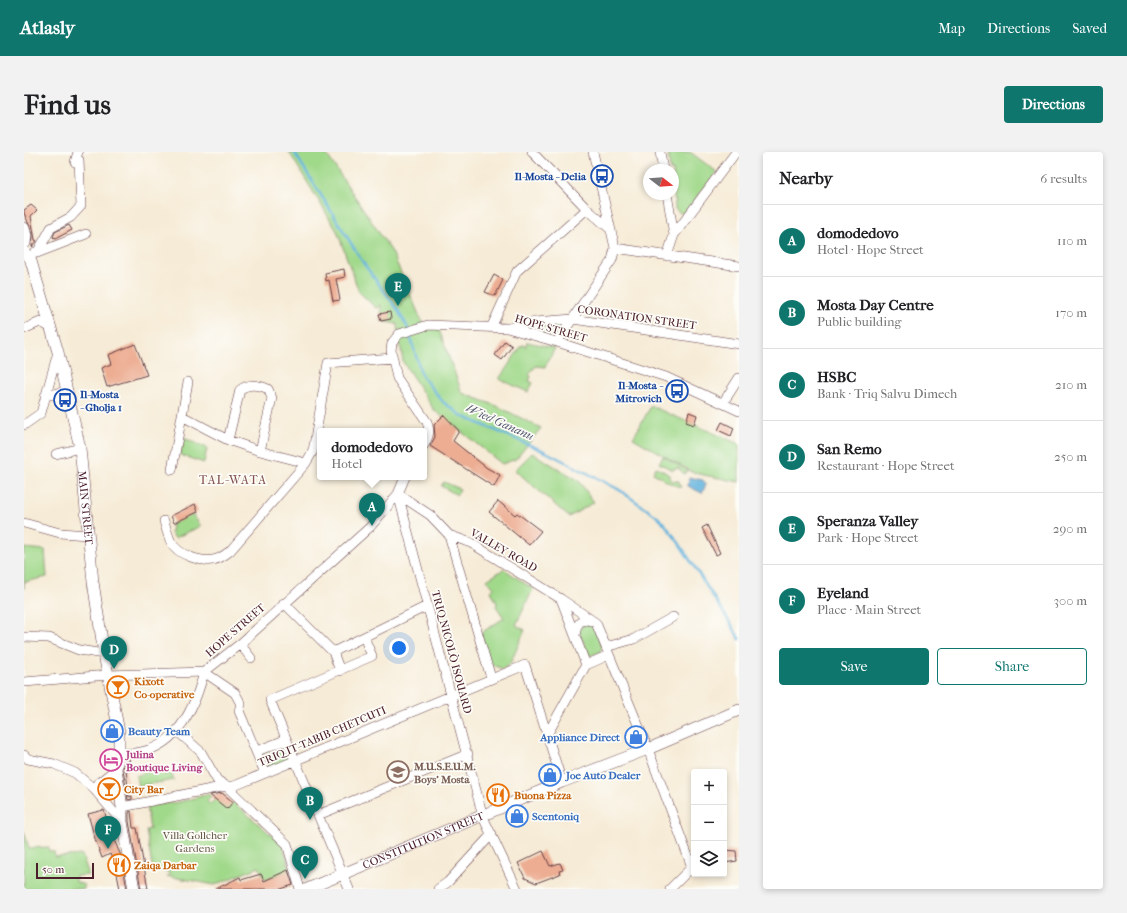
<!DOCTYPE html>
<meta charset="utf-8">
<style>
body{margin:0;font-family:"IM FELL French Canon",serif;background:#f2f2f2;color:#202124}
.controls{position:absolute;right:12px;bottom:12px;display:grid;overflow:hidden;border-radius:4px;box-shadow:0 2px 6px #0003}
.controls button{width:36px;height:36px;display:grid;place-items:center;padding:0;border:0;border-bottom:1px solid #e0e0e0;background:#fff;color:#202124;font:20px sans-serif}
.compass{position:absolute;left:619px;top:12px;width:36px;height:36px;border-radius:50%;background:#fff;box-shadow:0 2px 6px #0003;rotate:107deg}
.scale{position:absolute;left:12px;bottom:10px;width:58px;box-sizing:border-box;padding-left:4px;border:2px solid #4a1f2b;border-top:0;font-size:11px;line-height:14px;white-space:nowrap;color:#4a1f2b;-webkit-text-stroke:3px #fdfcf7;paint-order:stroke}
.you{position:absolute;left:375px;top:496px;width:14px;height:14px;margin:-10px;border:3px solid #fff;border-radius:50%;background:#1a73e8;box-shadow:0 0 0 6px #1a73e833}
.badge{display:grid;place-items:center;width:26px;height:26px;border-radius:50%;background:#0f766e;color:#fff;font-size:13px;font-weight:700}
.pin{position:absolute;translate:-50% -33px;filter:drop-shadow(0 1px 2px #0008)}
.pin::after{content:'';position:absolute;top:21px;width:14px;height:12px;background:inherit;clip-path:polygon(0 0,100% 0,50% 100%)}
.popup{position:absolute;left:293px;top:276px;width:110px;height:52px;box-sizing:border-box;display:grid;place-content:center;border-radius:4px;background:#fff;filter:drop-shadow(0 1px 3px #0005);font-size:13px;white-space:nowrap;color:#757577}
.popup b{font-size:15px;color:#202124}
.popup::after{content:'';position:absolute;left:50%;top:100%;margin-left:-8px;border:8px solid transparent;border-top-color:#fff}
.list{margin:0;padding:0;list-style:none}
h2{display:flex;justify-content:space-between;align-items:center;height:52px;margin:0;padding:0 16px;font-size:17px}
h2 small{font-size:13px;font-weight:400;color:#757577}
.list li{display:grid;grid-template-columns:26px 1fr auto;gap:12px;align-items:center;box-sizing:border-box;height:72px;padding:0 16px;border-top:1px solid #e0e0e0}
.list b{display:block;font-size:15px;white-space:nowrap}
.list p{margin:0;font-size:13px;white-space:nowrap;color:#757577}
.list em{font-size:13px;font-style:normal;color:#757577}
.actions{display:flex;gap:8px;padding:12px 16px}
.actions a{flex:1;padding:9px 0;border:1px solid #0f766e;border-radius:4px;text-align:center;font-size:14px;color:#0f766e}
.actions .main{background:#0f766e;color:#fff}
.icon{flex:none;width:22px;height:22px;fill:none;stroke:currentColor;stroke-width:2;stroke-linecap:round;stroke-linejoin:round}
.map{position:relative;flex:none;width:715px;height:737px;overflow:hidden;border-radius:4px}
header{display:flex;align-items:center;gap:24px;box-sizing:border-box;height:56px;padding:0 20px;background:#0f766e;color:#fff}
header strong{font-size:19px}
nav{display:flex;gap:22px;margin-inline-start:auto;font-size:14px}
.intro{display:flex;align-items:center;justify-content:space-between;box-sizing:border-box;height:96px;padding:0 24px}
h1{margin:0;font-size:28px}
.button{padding:10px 18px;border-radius:4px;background:#0f766e;color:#fff;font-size:14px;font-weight:700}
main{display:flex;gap:24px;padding:0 24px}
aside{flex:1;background:#fff;border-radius:4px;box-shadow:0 2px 6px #0003}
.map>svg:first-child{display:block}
</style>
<header>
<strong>Atlasly</strong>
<nav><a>Map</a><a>Directions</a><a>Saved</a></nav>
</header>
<div class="intro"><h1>Find us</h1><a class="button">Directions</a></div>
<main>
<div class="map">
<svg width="715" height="737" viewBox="0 0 715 737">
<rect width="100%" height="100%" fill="#fdfcf7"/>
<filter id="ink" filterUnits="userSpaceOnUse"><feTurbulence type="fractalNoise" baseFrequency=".025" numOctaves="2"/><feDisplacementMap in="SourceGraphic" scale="8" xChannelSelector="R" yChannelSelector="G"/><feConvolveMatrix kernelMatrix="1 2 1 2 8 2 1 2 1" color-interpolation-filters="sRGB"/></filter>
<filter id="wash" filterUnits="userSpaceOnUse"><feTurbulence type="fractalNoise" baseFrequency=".012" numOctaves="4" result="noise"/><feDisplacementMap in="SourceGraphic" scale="16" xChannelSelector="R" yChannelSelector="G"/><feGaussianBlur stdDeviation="0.9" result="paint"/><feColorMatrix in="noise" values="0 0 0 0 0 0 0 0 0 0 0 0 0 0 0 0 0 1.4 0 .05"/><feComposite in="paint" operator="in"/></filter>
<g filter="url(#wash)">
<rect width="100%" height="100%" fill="#f6ebd6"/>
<path fill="#a1d98b" stroke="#767c5b" d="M265 0H301L368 100 401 177 414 175 438 241 473 254 517 276 492 307 478 312 410 258 379 210 373 172 357 169V153L353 157 335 140 313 79Z
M644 0H666L693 20 661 60 656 61 651 57 649 18H646Z
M538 173 531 185 505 177Z
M503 190 531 196 521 215 512 214 505 222 507 224 505 229 509 231 504 240 475 227 498 193 502 194Z
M627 254 715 292V330L670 321 609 286Z
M160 286 183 296 180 311 156 303Z
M508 301 554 328 570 350 545 365 491 318Z
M639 304 664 319 660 322 654 316 648 318 635 311Z
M632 315 646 323V326L649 329H655L657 335C643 332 641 327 629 321Z
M420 330 436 337 433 343 417 334Z
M168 362 177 374 151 386 147 381 148 372Z
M0 396 21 398 23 425 0 430V437Z
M480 417 509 437 492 473 501 478 486 512 479 517 465 512 457 481 480 466 472 454 473 451 467 439 470 436 463 428Z
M562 471 568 473 578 495 576 500 566 504 554 478Z
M260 595 265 609 245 617 240 603Z
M136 615 140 623 147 621 150 628 114 634 112 624Z
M185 642 187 644 183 649 186 652 192 647 203 656 209 650 259 693 266 718 241 728 235 715 191 733 143 724 146 721 128 714 122 678 126 677 122 654 155 650Z
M0 679 5 696 25 695V699L30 700 31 705 58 703 65 723 52 724V730L60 733V737H0Z"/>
<path fill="#62b3dd" stroke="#566984" d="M665 325 679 328 682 333 678 341 664 334Z"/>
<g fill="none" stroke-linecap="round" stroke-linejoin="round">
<path stroke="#62b3dd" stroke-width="2.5" d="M270 0 340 112 373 157 383 174 398 224 419 250 438 264 522 300 594 337 631 363 640 371 655 391 710 477 715 487"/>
</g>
<g id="blocks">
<path fill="#edad93" d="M7 53 13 58 7 64 11 88 13 89 8 95 9 82 0 61V58Z
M45 73 48 78 31 87 29 85 31 80Z
M320 117 321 125 312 127 316 148 309 149 305 128 302 129 301 121Z
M470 123 479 128 471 144 461 140Z
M366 160 367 167 357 169 355 162Z
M481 189 488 194 478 208 471 203Z
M111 192 123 223 83 235 77 216 87 212 84 203Z
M665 260 673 263 670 273 662 270Z
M420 263 435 279 429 289 463 316 476 323 470 335 406 294 411 285 410 273Z
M698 270 710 276 707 284 694 278Z
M474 349 491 363 493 361 517 379 505 393 465 360Z
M171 352 174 360 150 371 147 364Z
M683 373 696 401 692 403 678 376Z
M101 607H105L107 617 102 618 105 645 108 644V647L104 648 99 617Z
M87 629 89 643 85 645 78 635Z
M198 641 209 650 203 657 186 643Z
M80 658 86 678 97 704 103 737H96L92 717 86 702 78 706 71 687 64 662Z
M107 659 109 676H113L124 737H117L105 669V660Z
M702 698 712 699 713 709 700 711V703L703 702Z
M519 699 526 714 536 711 539 718 535 719 536 722 512 731 501 726 494 711Z
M264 718 269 733 257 737H192L216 725 217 728 237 722 240 729Z"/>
</g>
</g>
<g filter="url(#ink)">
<use href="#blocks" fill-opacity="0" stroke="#643e45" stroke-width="1"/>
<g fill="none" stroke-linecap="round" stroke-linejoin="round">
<g stroke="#643e45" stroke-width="10">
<path id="minor" d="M508 0 563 57 585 76
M636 0 639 18
M643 42 650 83
M591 96 715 114
M11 100 13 101 62 82
M13 101 27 76 47 65 57 54 55 8 51 10 54 0
M643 104 650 83 712 0
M467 176 493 119 563 57
M485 176 511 170 549 167 715 192
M0 177 16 170 26 175
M533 190 588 108 591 96 569 0
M21 244 44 239
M699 251 715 226
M158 264 204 288 236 299 282 311
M0 273 17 261 34 200
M204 288 216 238C224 231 235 233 244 237L248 246 236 299
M400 293C405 284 406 279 403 270L373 226 367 198 368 191 375 182 404 173 483 176 533 190 642 225 715 259
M32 302 56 296
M148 318 164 230
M374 342 406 363 425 383 447 391 537 447 572 471 624 597 668 715 646 737
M374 342 459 665 493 737
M140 369C142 376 144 384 147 390 154 403 176 410 189 408 196 407 201 403 206 399L282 311 289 299 304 211 368 206
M0 371 36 381 64 383
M425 383 467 526
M537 447 562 513
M260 451 309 500 316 519
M551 483 553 474 557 469 564 468 570 470
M0 485 25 486 55 498 80 502
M216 492 227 506
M582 495 610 487 649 465
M309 500 403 454
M562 513 585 503
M0 530 84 523 180 520 216 492 346 375 374 342 381 325
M153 579 177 600 193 628 202 634 263 692 276 737
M524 581 562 513
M233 599 261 588
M95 601C147 606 169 563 180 520L211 541 217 552 215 559 241 621
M0 603 4 607 30 612 51 621 70 637 98 670
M70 637 73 632 92 617
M98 655 202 634H210L501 513 538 630
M294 663 444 602
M325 737 246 548 348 504 340 485
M414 737 424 730 468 682"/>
</g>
<g stroke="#643e45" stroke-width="12">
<g id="major">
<path d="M0 76 2 84 1 91"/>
<path id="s1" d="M0 100 6 106 34 200 56 296 69 430 80 502 95 580V601L92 617 98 655V670L110 737"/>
<path id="s2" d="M283 737 538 630 624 597 715 558"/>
</g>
</g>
<use href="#minor" stroke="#fff" stroke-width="9"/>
<use href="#major" stroke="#fff" stroke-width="11"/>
</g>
</g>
<defs>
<g id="bus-ring" transform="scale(1.15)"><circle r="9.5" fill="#fdfcf7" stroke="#1a4fb4" stroke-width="1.5"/><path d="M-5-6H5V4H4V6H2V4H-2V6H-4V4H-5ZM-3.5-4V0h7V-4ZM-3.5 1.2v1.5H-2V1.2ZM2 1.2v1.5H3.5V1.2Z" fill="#1a4fb4"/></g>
<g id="bar-ring" transform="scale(1.15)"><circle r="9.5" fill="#fdfcf7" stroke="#e8710a" stroke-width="1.5"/><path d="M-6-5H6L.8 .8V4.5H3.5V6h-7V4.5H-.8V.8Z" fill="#e8710a"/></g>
<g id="shop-ring" transform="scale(1.15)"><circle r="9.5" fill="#fdfcf7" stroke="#3f7fe0" stroke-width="1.5"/><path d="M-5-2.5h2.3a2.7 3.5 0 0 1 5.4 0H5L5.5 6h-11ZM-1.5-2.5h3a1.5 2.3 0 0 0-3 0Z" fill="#3f7fe0"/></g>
<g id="hotel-ring" transform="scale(1.15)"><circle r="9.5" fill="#fdfcf7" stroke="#d1479c" stroke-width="1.5"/><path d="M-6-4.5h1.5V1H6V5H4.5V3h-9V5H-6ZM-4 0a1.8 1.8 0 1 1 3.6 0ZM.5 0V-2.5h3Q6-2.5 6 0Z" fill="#d1479c"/></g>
<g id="school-ring" transform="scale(1.15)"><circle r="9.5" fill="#fdfcf7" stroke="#8d6e63" stroke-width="1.5"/><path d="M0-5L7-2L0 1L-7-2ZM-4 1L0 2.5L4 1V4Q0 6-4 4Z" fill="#8d6e63"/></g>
<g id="restaurant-ring" transform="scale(1.15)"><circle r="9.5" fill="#fdfcf7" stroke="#e8710a" stroke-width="1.5"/><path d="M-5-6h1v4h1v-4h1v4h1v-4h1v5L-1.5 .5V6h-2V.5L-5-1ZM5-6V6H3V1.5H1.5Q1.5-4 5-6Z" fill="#e8710a"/></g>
</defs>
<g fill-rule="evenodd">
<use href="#bus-ring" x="578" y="24"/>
<use href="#bus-ring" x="653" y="239"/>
<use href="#bus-ring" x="41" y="248"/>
<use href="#bar-ring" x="94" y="535"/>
<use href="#shop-ring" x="88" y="579"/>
<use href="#shop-ring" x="612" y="585"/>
<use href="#hotel-ring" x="87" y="608"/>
<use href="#school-ring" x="374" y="620"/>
<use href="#shop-ring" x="526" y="623"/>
<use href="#bar-ring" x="85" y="637"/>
<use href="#restaurant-ring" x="474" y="643"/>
<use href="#shop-ring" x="493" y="664"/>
<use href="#restaurant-ring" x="95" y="713"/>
</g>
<g text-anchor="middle" stroke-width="3.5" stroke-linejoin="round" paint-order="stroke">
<g font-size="11" font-weight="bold" fill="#164399" stroke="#fdfcf7" text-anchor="end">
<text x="562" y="28">Il-Mosta - Delia</text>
<text x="638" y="237">Il-Mosta -<tspan x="638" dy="13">Mitrovich</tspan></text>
<text x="56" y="246" text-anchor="start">Il-Mosta<tspan x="56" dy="13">- Għolja 1</tspan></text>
</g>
<g font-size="11" fill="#4a1f2b" stroke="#fdfcf7">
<text transform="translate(613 165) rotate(8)" y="4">CORONATION STREET</text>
<text transform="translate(527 176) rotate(16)" y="4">HOPE STREET</text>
<text dy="4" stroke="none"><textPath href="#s1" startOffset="265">MAIN STREET</textPath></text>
<text transform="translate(480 398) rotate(30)" y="4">VALLEY ROAD</text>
<text transform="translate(211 478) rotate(-41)" y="4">HOPE STREET</text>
<text transform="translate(428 500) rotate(75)" y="4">TRIQ NICOLÒ ISOUARD</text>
<text transform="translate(298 584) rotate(-23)" y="4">TRIQ IT-TABIB CHETCUTI</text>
<text dy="4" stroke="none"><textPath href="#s2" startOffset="126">CONSTITUTION STREET</textPath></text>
</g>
<g font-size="11" font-weight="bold" fill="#c56008" stroke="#fdfcf7" text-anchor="start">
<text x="110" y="533">Kixott<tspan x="110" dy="13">Co-operative</tspan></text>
<text x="100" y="641">City Bar</text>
<text x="490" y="647">Buona Pizza</text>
<text x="110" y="717">Zaiqa Darbar</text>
</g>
<g font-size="11" font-weight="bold" fill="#366cbe" stroke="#fdfcf7" text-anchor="start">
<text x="104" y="583">Beauty Team</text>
<text x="596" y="589" text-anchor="end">Appliance Direct</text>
<text x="542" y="627">Joe Auto Dealer</text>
<text x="508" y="668">Scentoniq</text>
</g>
<g font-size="11" font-weight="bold" fill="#b23c85" stroke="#fdfcf7" text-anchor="start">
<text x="102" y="606">Julina<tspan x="102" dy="13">Boutique Living</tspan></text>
</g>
<g font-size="11" font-weight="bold" fill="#785e54" stroke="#fdfcf7" text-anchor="start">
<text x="390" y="618">M.U.S.E.U.M.<tspan x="390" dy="13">Boys' Mosta</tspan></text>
</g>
<g font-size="11" fill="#645748" stroke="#fdfcf7">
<text x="171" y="687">Villa Gollcher<tspan x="171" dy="13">Gardens</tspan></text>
</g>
<g font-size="12" font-style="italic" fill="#545a72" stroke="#fdfcf7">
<text transform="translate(476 270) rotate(24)" y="4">Wied Gananu</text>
</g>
<g font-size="12" letter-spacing="1" fill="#83514f" stroke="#fdfcf7">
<text x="209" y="332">TAL-WATA</text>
</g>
</g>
</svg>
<div class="controls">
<button>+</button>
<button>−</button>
<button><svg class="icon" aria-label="layers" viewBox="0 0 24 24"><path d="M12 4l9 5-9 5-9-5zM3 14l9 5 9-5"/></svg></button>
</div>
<svg class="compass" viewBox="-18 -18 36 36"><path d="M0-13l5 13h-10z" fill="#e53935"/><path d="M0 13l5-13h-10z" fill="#757577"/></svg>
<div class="scale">50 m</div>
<div class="you"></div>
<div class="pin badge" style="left:348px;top:374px">A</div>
<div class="popup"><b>domodedovo</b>Hotel</div>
<div class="pin badge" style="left:286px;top:668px">B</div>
<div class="pin badge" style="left:281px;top:727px">C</div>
<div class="pin badge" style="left:90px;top:517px">D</div>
<div class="pin badge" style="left:374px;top:154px">E</div>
<div class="pin badge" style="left:84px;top:697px">F</div>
</div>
<aside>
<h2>Nearby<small>6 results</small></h2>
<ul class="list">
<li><span class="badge">A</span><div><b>domodedovo</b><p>Hotel · Hope Street</p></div><em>110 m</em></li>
<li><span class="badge">B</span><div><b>Mosta Day Centre</b><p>Public building</p></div><em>170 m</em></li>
<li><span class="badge">C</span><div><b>HSBC</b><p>Bank · Triq Salvu Dimech</p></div><em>210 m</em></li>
<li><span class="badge">D</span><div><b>San Remo</b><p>Restaurant · Hope Street</p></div><em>250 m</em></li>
<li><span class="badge">E</span><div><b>Speranza Valley</b><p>Park · Hope Street</p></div><em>290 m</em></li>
<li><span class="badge">F</span><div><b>Eyeland</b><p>Place · Main Street</p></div><em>300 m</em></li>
</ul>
<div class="actions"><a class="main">Save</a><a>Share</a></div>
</aside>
</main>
